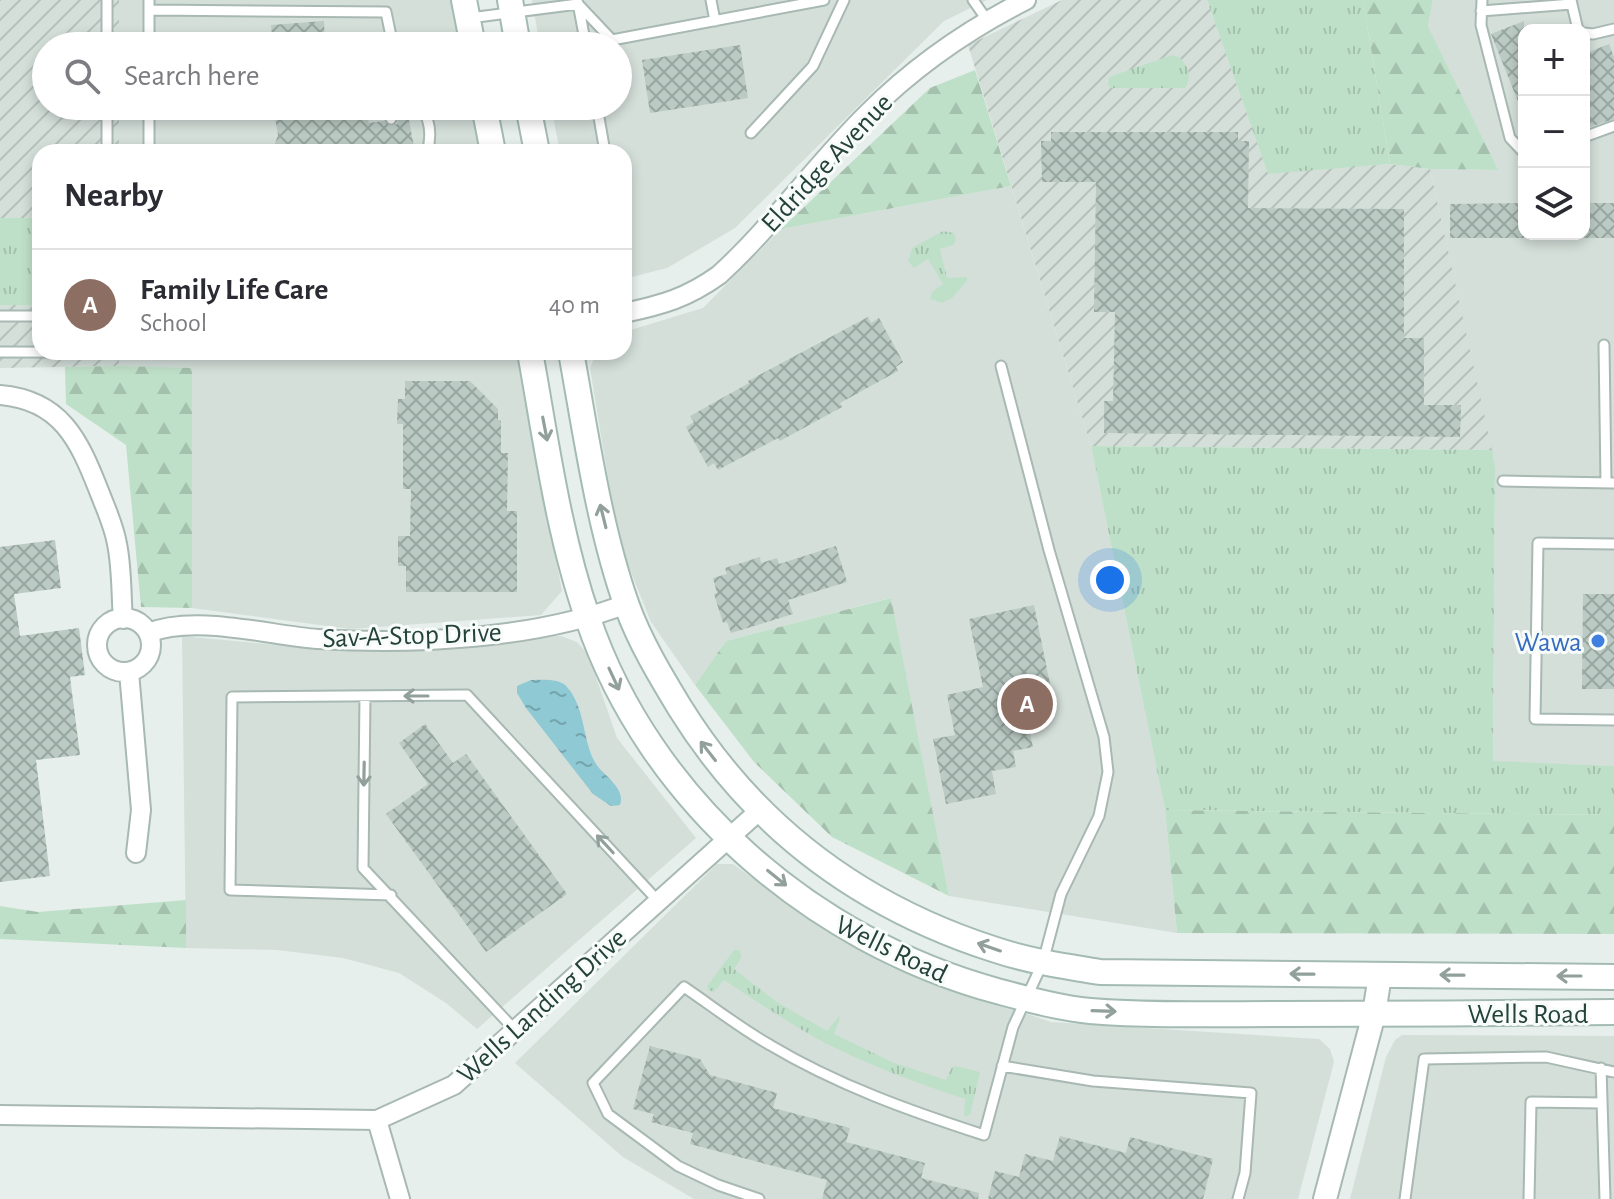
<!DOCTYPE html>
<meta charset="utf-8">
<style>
body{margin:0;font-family:"Alegreya Sans",sans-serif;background:#f2f2f3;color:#2b2b33}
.controls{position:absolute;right:24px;top:24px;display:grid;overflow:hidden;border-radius:16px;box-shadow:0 4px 12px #0003}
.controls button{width:72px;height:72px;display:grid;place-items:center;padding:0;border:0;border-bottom:2px solid #e1e1e2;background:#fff;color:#2b2b33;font:40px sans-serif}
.you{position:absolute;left:1110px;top:580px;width:28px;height:28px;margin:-20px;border:6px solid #fff;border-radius:50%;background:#1a73e8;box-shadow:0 0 0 12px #1a73e833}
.badge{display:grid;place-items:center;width:52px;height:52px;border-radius:50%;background:#111827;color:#fff;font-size:26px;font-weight:700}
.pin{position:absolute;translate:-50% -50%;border:4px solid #fff;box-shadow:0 2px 8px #0006}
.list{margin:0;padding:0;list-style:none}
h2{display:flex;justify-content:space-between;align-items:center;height:104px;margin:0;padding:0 32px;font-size:34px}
h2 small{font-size:26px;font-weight:400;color:#7c7c81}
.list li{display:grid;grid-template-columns:52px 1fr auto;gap:24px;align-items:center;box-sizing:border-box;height:112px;padding:0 32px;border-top:2px solid #e1e1e2}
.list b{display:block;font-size:30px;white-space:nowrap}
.list p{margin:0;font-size:26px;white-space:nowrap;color:#7c7c81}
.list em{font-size:26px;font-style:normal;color:#7c7c81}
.icon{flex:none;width:44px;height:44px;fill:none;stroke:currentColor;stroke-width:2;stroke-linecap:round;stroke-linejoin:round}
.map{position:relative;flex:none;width:1614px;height:1199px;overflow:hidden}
.search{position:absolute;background:#fff;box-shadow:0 4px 12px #0003;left:32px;top:32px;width:600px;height:88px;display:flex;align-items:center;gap:20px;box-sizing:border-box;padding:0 28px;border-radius:44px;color:#7c7c81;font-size:30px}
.panel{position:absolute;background:#fff;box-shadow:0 4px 12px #0003;left:32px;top:144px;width:600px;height:216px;border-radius:24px}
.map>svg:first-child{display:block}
</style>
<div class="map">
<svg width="1614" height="1199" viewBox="0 0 1614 1199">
<defs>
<pattern id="industrial-furrows" width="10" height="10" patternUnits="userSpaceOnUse" patternTransform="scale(2)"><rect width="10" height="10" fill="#d4dfda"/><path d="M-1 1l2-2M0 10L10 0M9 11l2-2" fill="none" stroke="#b6c1bc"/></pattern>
<pattern id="grass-tufts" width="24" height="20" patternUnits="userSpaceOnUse" patternTransform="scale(2)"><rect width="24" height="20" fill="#bfe0c8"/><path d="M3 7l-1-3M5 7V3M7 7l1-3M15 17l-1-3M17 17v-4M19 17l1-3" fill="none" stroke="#a4c1ad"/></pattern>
<pattern id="forest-firs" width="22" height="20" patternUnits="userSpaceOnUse" patternTransform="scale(2)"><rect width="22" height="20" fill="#bfe0c8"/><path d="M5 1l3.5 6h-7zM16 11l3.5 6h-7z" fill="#a4c1ad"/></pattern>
<pattern id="water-ripples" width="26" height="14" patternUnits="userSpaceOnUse" patternTransform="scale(2)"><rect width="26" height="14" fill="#8ec9d4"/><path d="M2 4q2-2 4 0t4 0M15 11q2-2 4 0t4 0" fill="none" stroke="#74a5ad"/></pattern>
<pattern id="building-cross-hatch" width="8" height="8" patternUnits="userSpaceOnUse" patternTransform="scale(2)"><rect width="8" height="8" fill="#bbcac4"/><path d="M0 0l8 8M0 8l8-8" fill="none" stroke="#98a6a0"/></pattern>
</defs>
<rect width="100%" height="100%" fill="#e6efeb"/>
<path fill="#d4dfda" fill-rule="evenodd" d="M119 0H451L460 46H119Z
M532 0H987L944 21 735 228 667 268 624 279V152H560L551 106H618V46H540Z
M1433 0H1614V766L1493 762 1495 467 1430 169 1497 170 1428 26ZM1524 30H1584V234H1524Z
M119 106H471L480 152H119Z
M1011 186 1091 446 1165 810 1177 933 949 896 890 598 726 641 695 685 651 622 618 540 590 368 597 352H624V332L703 308 781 229Z
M119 352H517L562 591 541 615 350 629 192 608V369L119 366Z
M182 636 330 650H413L549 636H561L577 642 588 654 617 738 696 838 477 1029 446 1003 399 973 343 958 277 950 186 948Z
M717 864H733L801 913 890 967 1051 1022 1319 1039 1330 1049 1334 1062 1298 1199H694L623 1157 515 1063Z
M1402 1035 1614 1036V1199H1350L1386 1057 1395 1040Z"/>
<path fill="url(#industrial-furrows)" d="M0 0H119V46H46V106H119V152H40V352H119V366L0 368Z
M1062 0H1207L1268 173 1390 164 1430 169 1492 450 1091 446 968 45Z"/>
<path fill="url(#grass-tufts)" d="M1207 0H1363L1390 164 1268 174Z
M1172 55 1179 57C1188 66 1193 75 1185 88H1111L1108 85 1109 77Z
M0 218H40V305H0Z
M943 231 954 233 956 240 953 245 940 249 947 278 967 277V281L952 298 942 303 930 299 932 292 943 284 928 259 914 268 908 261 912 248Z
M1091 446 1492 450 1495 467 1493 761 1614 766V815L1165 810Z
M734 950H739L742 957 734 969 777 1002 827 1031 839 1016 840 1019 834 1034 892 1062 946 1080 952 1067 956 1066 980 1072 970 1115 964 1117 965 1099C917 1083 870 1066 825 1043 790 1024 757 1002 724 980L714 992 708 990 707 986Z"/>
<path fill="url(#forest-firs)" d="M1363 0H1433L1428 26 1498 170 1430 169 1390 164Z
M975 70 1011 186 781 229 930 88Z
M119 366 192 368V608L141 607 126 445 66 404 65 367Z
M891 598 949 896 832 837 754 762 695 685 726 641Z
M1165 810 1614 815V934L1177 933Z
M186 900V948L0 939V906L38 912Z"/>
<path fill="url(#water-ripples)" d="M531 680C542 680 560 678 567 687 586 708 582 741 596 764 604 776 626 788 620 805L611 806 593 794 526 708 517 693V686Z"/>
<path fill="url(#building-cross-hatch)" d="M324 21 325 46H273L271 25Z
M1524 21V114H1523L1491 34Z
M1609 44 1614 57V119L1584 129V54Z
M740 45 748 98 650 113 642 60Z
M273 106H364L369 123 384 121 390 126 397 124 399 117 408 115 415 152H272L278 135Z
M1051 132H1238V141H1249L1248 208 1404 209V338H1424V405H1461L1460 437 1104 433V401H1113L1115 312H1094L1096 182H1042L1041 141H1051Z
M1524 203V238H1450V204Z
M1584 203H1614V238H1584Z
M868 317 871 323 879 318 903 362 896 367 898 371 840 403 842 407 780 441 778 438 718 470 714 463 708 467 686 427 694 422 690 416 749 383 748 381Z
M405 381H470L498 409V420L501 421V453H508L507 511H517V592H406V566H398V536H410L411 489H403V424H397L398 399H405Z
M55 540 61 588 14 594 20 636 79 628 85 675 70 677 80 755 36 760 50 876 0 882V547Z
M836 546 847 582 788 600 793 614 731 633 727 622 723 623 714 594 717 593 713 578 727 574 725 568 760 557 761 563 777 558 779 564Z
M1583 594H1614V689H1582Z
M1034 605 1052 694 1034 698 1039 723 1028 725 1033 747 1013 751 1016 767 992 771 996 794 946 804 933 739 955 735 947 695 983 687 969 619Z
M425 724 453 763 466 754 567 894 486 952 386 814 428 784 399 743Z
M650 1046 700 1059 710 1075 777 1093 773 1108 850 1128 846 1142 925 1163 921 1178 979 1193 978 1199H822L827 1180 690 1144 693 1133 651 1122 654 1114 633 1109Z
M1060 1136 1126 1153 1130 1137 1213 1159 1203 1199H988L995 1171 1019 1177 1025 1154 1053 1161Z"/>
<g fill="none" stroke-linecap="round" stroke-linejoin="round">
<g stroke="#a8b8b2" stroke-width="13">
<path id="service" d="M107 0V46
M711 0 715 21
M973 0 987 20
M1482 0 1481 25 1510 138 1524 153
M1571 0 1578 30
M578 3 586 46
M578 4 612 40 824 0
M149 10 386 12 393 46
M1481 11 1572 4
M470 18 578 4
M1584 33 1593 34 1614 29
M149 46V0
M107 106V152
M421 106C430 120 432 136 427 152
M597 106 605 152
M391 119 395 106
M751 133 813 66 844 0
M1584 137 1614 126
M149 152V106
M0 316H40
M1604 345 1606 483
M0 352 529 353
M1503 481 1614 483
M1614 544 1538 543 1535 719 1614 720
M365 696 363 868 515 1030
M391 895 230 890 232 697 467 695 658 901
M1002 1066 1093 1081 1251 1093 1245 1173 1238 1199
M1601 1068 1605 1199
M759 1199 718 1185 678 1166 608 1114 593 1083 684 987C712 1006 740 1028 770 1045 837 1085 910 1111 984 1135L1013 1027 1043 962 1061 894 1099 816 1108 772 1104 737 1049 550 1001 366
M1405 1199 1424 1059 1546 1057 1614 1072
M1529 1199 1531 1102 1602 1103"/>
</g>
<g stroke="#a8b8b2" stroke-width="22">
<path id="minor" d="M624 313C662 305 687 298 719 275 773 226 815 165 868 113 914 67 967 30 1026 0
M0 395C61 400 79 440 99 491 106 509 114 526 117 544 122 568 121 594 123 619
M97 645a27 27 0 1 1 54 0a27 27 0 1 1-54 0Z
M148 633C195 614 267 635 318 639 414 645 536 639 626 604
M129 672 141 810 136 853
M0 1115 377 1120 454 1085 759 811
M377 1120 400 1199"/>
</g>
<g stroke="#a8b8b2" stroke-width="26">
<path id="tertiary" d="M1325 1199 1374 1014 1380 975"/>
</g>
<g stroke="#a4bbb3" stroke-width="28">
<path id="secondary" d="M464 0 473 46
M510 0 518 46
M484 106 493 152
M528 106 537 152
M530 352C546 440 558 533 588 619 650 801 813 941 997 991 1027 999 1059 1008 1090 1011 1154 1016 1219 1014 1282 1014 1393 1014 1503 1013 1614 1012
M571 352C586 434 599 528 627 606 640 642 660 675 680 708 754 827 860 906 993 949 1028 961 1064 966 1100 972L1614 977"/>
</g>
<use href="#service" stroke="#fff" stroke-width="9"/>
<use href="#minor" stroke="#fff" stroke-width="18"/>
<use href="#tertiary" stroke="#fff" stroke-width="22"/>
<use href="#secondary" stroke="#fff" stroke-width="24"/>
</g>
<defs><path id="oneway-shaft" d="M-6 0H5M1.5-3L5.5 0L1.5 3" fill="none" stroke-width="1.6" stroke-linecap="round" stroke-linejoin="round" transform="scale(2)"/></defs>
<g stroke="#92a09c">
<use href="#oneway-shaft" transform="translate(545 429) rotate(79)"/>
<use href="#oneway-shaft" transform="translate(603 516) rotate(-104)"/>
<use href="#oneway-shaft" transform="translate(614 679) rotate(65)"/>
<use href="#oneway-shaft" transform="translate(416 696) rotate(180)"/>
<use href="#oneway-shaft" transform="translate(708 751) rotate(-128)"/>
<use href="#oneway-shaft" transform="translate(364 774) rotate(91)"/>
<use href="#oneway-shaft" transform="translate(605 844) rotate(-133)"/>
<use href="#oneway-shaft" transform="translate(777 878) rotate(39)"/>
<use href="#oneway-shaft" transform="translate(989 947) rotate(-161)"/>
<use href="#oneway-shaft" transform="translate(1302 974) rotate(-179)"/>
<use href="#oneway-shaft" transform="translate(1452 975) rotate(-179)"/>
<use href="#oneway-shaft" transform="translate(1569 976) rotate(-180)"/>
<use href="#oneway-shaft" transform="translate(1104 1011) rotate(2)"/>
</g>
<circle fill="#3f7fe0" stroke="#f7fbf9" stroke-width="3" cx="1598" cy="641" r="8"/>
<g text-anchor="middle" stroke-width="6" stroke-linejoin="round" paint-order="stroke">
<g font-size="28" fill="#24423a" stroke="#f7fbf9">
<text transform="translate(826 162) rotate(-47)" y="10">Eldridge Avenue</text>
<text transform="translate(412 634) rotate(-2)" y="10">Sav-A-Stop Drive</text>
<text transform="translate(892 948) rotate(26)" y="10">Wells Road</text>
<text transform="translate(541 1005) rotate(-42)" y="10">Wells Landing Drive</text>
<text x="1528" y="1023">Wells Road</text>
</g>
<g font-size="28" fill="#366cbe" stroke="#f7fbf9" text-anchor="end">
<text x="1582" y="651">Wawa</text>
</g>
</g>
</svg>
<div class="controls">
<button>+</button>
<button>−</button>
<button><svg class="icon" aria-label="layers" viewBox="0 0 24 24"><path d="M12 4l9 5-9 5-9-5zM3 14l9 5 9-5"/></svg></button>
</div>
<div class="you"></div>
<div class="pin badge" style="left:1027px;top:704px;background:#8d6e63">A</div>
<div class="search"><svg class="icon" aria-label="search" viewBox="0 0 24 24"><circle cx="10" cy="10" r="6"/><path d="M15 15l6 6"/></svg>Search here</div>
<section class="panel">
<h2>Nearby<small></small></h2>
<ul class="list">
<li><span class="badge" style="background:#8d6e63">A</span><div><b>Family Life Care</b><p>School</p></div><em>40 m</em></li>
</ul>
</section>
</div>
